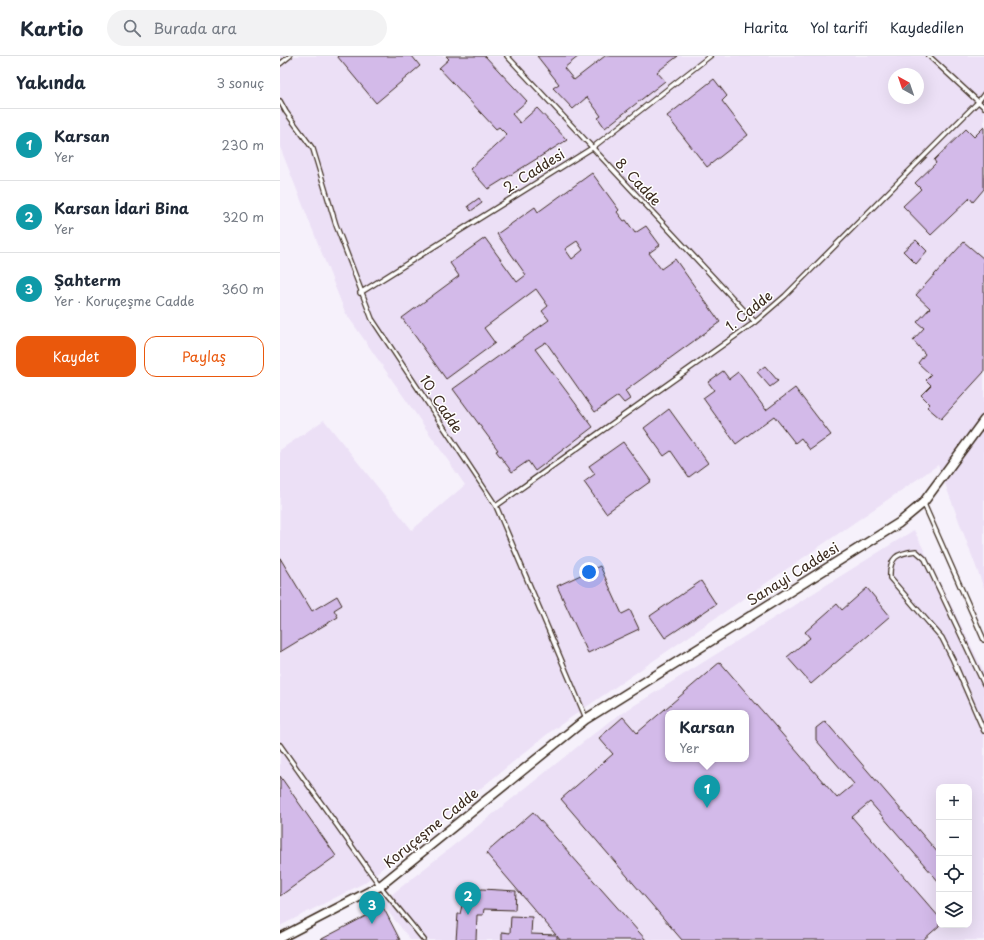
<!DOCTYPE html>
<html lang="tr">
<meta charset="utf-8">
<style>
body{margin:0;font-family:"Playpen Sans",sans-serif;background:#f2f2f3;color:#1f2937}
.controls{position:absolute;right:12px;bottom:12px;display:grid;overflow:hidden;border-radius:8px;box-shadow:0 4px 16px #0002}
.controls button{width:36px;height:36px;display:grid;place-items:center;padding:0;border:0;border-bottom:1px solid #e0e1e3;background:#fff;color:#1f2937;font:20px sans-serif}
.compass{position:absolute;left:608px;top:12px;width:36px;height:36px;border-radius:50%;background:#fff;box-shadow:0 4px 16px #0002;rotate:320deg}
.you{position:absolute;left:309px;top:516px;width:14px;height:14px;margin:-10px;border:3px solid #fff;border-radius:50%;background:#1a73e8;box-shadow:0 0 0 6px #1a73e833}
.badge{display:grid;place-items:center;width:26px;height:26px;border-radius:50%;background:#ea580c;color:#fff;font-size:13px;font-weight:700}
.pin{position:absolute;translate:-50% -33px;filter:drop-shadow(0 1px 2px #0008)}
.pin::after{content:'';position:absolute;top:21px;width:14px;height:12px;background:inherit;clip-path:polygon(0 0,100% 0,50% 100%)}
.popup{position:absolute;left:385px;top:654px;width:84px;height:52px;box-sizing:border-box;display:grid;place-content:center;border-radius:8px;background:#fff;filter:drop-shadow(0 1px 3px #0005);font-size:13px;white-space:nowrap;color:#747a83}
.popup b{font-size:15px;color:#1f2937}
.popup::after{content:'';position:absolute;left:50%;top:100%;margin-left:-8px;border:8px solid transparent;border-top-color:#fff}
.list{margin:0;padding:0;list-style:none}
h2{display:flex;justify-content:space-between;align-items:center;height:52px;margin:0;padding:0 16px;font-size:17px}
h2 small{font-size:13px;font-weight:400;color:#747a83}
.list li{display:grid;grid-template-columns:26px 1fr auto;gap:12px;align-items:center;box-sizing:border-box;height:72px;padding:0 16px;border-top:1px solid #e0e1e3}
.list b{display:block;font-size:15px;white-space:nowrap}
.list p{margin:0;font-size:13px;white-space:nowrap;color:#747a83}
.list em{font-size:13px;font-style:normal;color:#747a83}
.actions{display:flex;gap:8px;padding:12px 16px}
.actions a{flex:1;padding:9px 0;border:1px solid #ea580c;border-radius:12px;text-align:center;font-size:14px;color:#ea580c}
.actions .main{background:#ea580c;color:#fff}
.icon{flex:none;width:22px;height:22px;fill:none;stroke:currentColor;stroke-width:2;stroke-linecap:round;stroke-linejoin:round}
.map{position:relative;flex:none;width:704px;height:884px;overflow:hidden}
header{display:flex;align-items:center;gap:24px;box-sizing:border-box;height:56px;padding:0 20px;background:#fff;border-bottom:1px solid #e0e1e3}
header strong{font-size:19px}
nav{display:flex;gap:22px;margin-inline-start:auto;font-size:14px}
.search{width:280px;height:36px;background:#f2f2f3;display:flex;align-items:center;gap:10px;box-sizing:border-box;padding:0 14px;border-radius:22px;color:#747a83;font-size:15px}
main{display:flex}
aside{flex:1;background:#fff}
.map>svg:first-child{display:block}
</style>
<header>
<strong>Kartio</strong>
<div class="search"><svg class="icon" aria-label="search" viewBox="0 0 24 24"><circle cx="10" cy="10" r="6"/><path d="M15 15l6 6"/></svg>Burada ara</div>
<nav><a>Harita</a><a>Yol tarifi</a><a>Kaydedilen</a></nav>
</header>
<main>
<aside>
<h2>Yakında<small>3 sonuç</small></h2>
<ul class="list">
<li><span class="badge" style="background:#0f9aa8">1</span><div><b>Karsan</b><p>Yer</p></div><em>230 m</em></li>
<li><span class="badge" style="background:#0f9aa8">2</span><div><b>Karsan İdari Bina</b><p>Yer</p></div><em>320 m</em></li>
<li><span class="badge" style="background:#0f9aa8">3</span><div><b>Şahterm</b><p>Yer · Koruçeşme Cadde</p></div><em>360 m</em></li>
</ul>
<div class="actions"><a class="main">Kaydet</a><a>Paylaş</a></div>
</aside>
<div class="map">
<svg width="704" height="884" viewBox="0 0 704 884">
<rect width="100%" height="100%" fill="#f6f1fb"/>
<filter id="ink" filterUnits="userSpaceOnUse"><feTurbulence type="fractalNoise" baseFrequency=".025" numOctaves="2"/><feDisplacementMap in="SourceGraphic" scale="8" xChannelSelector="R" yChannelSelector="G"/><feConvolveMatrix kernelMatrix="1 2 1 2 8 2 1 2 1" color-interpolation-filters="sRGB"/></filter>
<g filter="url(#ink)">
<path fill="#ece0f6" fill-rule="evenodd" d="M0 0H704V532L658 409 270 676 84 827 0 870V394L44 364 132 474 185 429 65 256 0 91ZM614 18H638V42H614Z
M634 474 704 616V884H131L101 847 331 664ZM388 657H466V703H388ZM659 731H689V869H659Z"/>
<path fill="#d3bae9" stroke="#3b2a1e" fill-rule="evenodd" d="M57 0H132L140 10 96 47Z
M166 0H205L247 45 232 58 240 67 257 52 287 84 208 133 190 113 227 79 219 71 216 73 159 12 169 3Z
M257 0H299L284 12 294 24 325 0H398L377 16 385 25 325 72 318 62 321 60 307 41 293 53 273 32 279 28Z
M434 23 447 40 442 45 468 79 427 111 387 60Z
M704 71V133L693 146 690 142 651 179 623 150 641 133 635 127 656 107 654 104 686 73 694 81Z
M312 117 339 154 337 156 344 165 346 164 355 177 366 170 380 189 369 197 381 213 395 203 440 266 345 335 350 343 344 347 338 340 315 356 266 286 255 293 313 371 255 415 248 405 232 416 216 395 218 394 173 333 269 264 262 255 268 250 256 233 204 272 215 287 166 323 122 262 179 220 170 207 205 182 237 226 246 219 217 178 255 151 258 156ZM297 185 303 194 292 203 285 193Z
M199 142 202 147 191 155 188 150Z
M636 184 647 195 636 208 623 195Z
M684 186 704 203V316L661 363 647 351 650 348 641 339 651 329 646 324 651 319 638 307 645 298 633 284 644 272 637 266 650 252 636 239Z
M485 310 498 325 490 331 477 316Z
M443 315 449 323 458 316 486 354 515 332 551 379 530 394 521 382 515 387 494 360 456 388 423 342 434 334 428 326Z
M389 353 428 407 409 421 391 395 384 400 364 372Z
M343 386 371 425 326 457 304 426 315 418 309 410Z
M0 502 32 555 57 540 62 549 54 554 58 561 0 596Z
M320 510 342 558 350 554 359 573 308 597 277 530Z
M421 525 436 548 385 582 370 560Z
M587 532 610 560 531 628 507 601 530 582 525 576 557 548 562 554Z
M440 606 557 742 574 728 536 684V672L545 665 659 798V826L590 746 572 761 659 861V870L643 884H402L281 743 333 698 319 682 343 661 357 677ZM388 657H466V703H388Z
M0 720 56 800 0 840Z
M253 756 366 884H280L277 880V884H222V876L230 877 231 860 252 861 251 878 276 879 206 797Z
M202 833 236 835 235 854 204 853 203 859H197L196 884H176L178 858H180L183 845 189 837Z
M103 851 120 884H40Z"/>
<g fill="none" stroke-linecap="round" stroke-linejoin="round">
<g stroke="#3b2a1e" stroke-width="6">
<path id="service" d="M227 0 475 266
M649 0 704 51
M0 8 10 0
M0 45 6 56 33 93 56 169 92 263 216 450 306 662
M80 237 312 92 430 0
M644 448 704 584
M216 450 475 266 505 240 698 46 704 38
M704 628 645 503 636 495C617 497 609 501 610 522L662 582 673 604 704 675
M0 689 100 830 144 884"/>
</g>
<g stroke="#3b2a1e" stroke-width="11">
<path id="tertiary" d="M0 882 100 830 306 663 619 467 643 447 704 364"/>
</g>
<use href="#service" stroke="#fff" stroke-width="3.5"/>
<use href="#tertiary" stroke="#fff" stroke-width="8"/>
</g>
</g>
<g text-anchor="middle" stroke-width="3" stroke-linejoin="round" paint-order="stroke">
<g font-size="14" fill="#3b2a1e" stroke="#fff">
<text transform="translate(254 115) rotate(-32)" y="5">2. Caddesi</text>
<text transform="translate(358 126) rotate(47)" y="5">8. Cadde</text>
<text transform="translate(469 255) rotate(-39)" y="5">1. Cadde</text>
<text transform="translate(161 348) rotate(57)" y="5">10. Cadde</text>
<text transform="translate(513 518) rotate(-32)" y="5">Sanayi Caddesi</text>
<text transform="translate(151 772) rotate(-39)" y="5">Koruçeşme Cadde</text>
</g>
</g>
</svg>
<div class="controls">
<button>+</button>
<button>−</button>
<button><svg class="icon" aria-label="locate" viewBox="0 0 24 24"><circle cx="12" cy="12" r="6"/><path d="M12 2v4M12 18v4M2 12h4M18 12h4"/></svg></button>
<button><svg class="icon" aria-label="layers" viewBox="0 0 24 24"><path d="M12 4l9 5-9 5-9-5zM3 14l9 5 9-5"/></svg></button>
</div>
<svg class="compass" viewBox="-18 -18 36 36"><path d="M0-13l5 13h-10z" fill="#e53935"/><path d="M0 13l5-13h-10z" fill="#747a83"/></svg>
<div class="you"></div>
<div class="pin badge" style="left:427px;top:752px;background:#0f9aa8">1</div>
<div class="popup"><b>Karsan</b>Yer</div>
<div class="pin badge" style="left:188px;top:859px;background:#0f9aa8">2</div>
<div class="pin badge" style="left:92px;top:868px;background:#0f9aa8">3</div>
</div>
</main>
